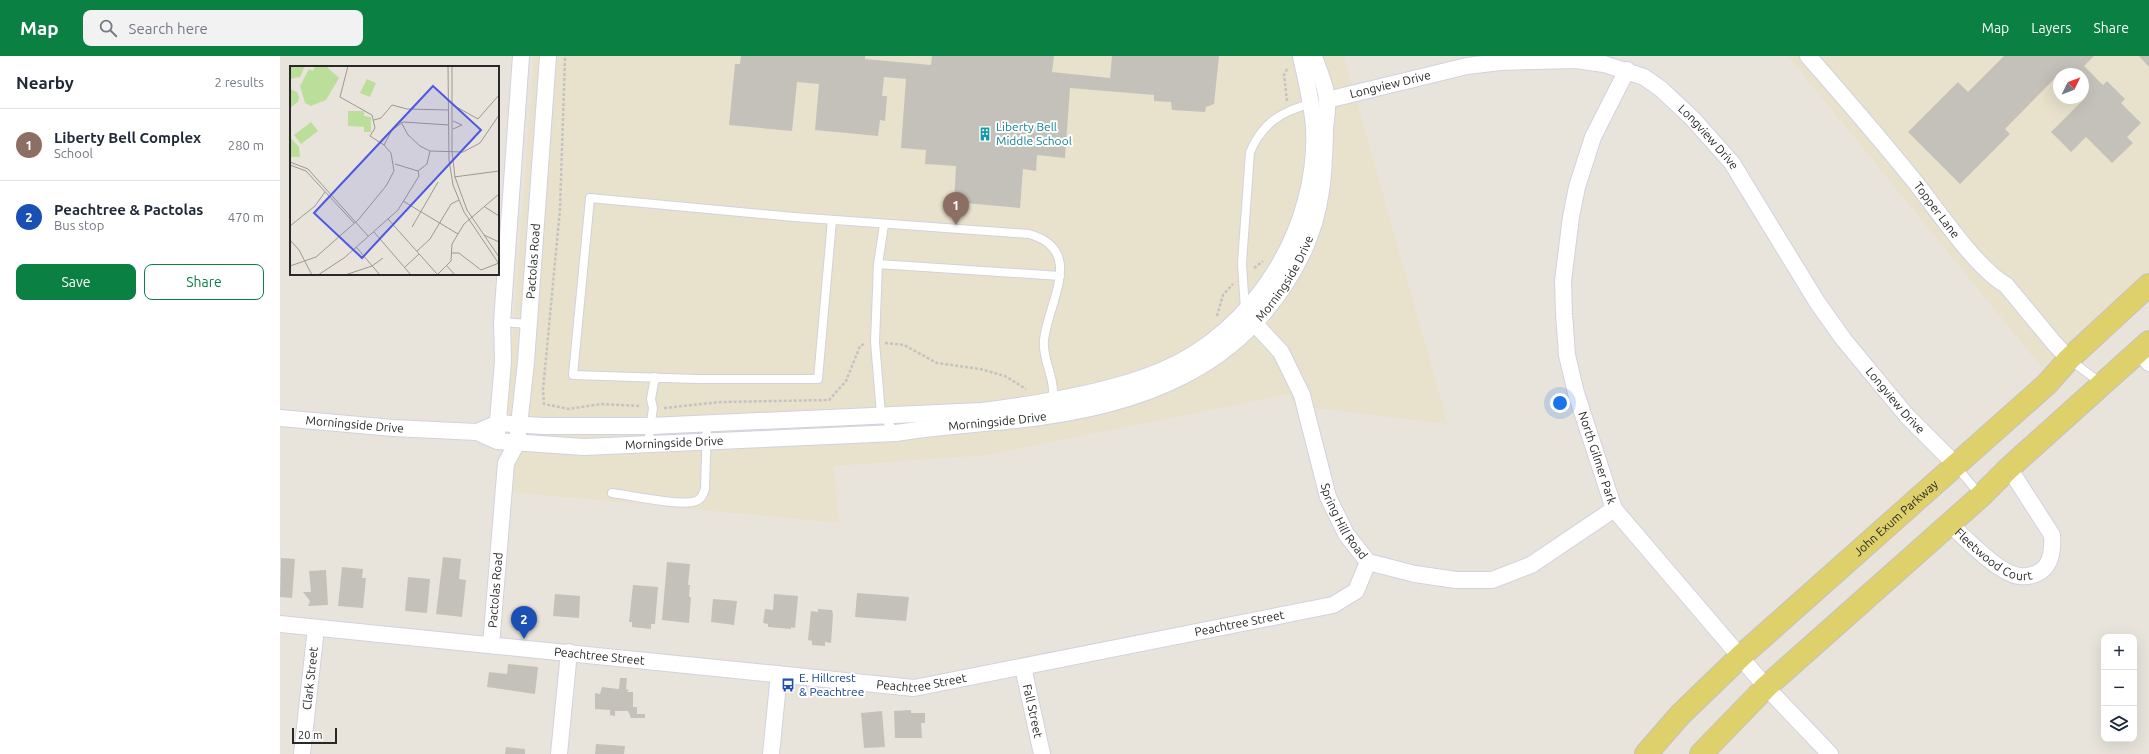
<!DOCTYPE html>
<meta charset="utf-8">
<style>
body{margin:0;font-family:Ubuntu,sans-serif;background:#f2f2f3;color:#1f2937}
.controls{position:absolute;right:12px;bottom:12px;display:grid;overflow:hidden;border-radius:8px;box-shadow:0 4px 16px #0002}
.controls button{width:36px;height:36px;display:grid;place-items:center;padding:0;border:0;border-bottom:1px solid #e0e1e3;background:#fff;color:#1f2937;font:20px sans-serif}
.compass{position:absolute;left:1773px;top:12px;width:36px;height:36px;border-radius:50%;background:#fff;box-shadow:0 4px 16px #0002;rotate:47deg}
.scale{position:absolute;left:12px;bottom:10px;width:45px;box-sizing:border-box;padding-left:4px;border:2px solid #282828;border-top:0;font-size:11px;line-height:14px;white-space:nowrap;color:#282828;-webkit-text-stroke:3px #fff;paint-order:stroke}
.you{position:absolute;left:1280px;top:347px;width:14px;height:14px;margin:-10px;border:3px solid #fff;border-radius:50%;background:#1a73e8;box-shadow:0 0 0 6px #1a73e833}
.badge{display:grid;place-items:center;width:26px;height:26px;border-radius:50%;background:#0b8043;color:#fff;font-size:13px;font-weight:700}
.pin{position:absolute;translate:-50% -33px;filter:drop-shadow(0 1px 2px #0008)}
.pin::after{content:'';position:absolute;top:21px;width:14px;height:12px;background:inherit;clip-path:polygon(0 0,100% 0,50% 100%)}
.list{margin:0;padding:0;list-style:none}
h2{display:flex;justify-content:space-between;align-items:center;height:52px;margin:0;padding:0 16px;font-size:17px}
h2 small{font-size:13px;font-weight:400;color:#747a83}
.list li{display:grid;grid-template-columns:26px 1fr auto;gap:12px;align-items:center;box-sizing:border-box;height:72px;padding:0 16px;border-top:1px solid #e0e1e3}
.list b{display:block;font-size:15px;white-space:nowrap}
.list p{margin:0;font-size:13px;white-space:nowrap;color:#747a83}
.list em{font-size:13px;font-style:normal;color:#747a83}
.actions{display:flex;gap:8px;padding:12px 16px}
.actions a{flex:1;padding:9px 0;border:1px solid #0b8043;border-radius:8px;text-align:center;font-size:14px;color:#0b8043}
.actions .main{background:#0b8043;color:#fff}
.icon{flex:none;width:22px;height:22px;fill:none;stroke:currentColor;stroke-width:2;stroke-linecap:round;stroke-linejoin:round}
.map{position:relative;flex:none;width:1869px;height:698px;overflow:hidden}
header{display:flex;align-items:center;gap:24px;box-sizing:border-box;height:56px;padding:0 20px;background:#0b8043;color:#fff}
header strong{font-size:19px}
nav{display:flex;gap:22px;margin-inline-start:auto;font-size:14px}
.search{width:280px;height:36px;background:#f2f2f3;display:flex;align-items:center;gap:10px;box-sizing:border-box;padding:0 14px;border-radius:8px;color:#747a83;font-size:15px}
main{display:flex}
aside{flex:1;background:#fff}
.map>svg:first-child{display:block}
</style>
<header>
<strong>Map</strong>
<div class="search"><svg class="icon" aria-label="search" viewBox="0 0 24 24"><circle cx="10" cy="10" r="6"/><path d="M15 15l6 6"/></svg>Search here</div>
<nav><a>Map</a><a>Layers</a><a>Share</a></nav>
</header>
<main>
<aside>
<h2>Nearby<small>2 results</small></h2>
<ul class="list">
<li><span class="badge" style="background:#8d6e63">1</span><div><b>Liberty Bell Complex</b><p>School</p></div><em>280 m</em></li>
<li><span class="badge" style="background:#1a4fb4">2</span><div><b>Peachtree &amp; Pactolas</b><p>Bus stop</p></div><em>470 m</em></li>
</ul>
<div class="actions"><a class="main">Save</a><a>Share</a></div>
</aside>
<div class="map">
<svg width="1869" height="698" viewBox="0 0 1869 698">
<rect width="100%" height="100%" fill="#e9e4db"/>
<path fill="#e8e2cc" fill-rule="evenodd" d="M254 0H1064L1168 368 1014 350 1010 338 708 399 554 410 559 467 221 435Z
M1508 0H1869V215L1762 312ZM1779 18H1803V42H1779Z"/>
<path fill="#c4c1bb" d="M461 0H585V3L651 9 652 0H774L772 16 830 22 832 0H939L934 48 926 51 925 56 892 54 891 46 874 45V39L790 32 785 102 757 99 756 115 743 113 740 152 674 146 676 110 645 108 646 94 621 92 626 23 604 21 602 40H607L605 65 600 64 598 80 535 74 539 28 517 26 512 75 449 69 455 8H460Z
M1724 0H1814L1804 10 1823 29 1827 25 1845 43 1841 47 1861 67 1847 81 1853 87 1832 107 1806 81 1791 96 1771 76 1804 43 1803 18H1779L1725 73 1730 78 1680 128 1628 76 1678 26 1688 36Z
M1859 0H1869V11Z
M163 501 181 503 179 523 186 524 182 561 156 558Z
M1 502 15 503 12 542 0 541Z
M387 506 410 508 408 529H410L409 541H411L409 567 382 564Z
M62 511 83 513 82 522H86L83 552 58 550Z
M46 514 48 549 28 550 30 545 23 536H31L29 515Z
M128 521 150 523 147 557 125 555Z
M353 529 378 531 375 568H371V573L352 571V566H349Z
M577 537 629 541 626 565 575 561Z
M275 538 300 540 299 562 273 560Z
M494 538 518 540 515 572 511 571V573L488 571V568L483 567 485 553 493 554Z
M433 543 457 545 454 569 431 566Z
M538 553 552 554 553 559 551 587 545 586V590L532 589V585L528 584 531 555 538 556Z
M228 608 258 611 255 638 207 631 209 616 227 618Z
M340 622H347L346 633 349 634 347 636H353V651H357V658H365V662H351L348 655H335V660L330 659V654L315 653V637L320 638 322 631 339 633Z
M631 654V657H645V667H641L642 682H615L614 655Z
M602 655 605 691 584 692 581 657Z
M316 688 345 690 344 698H315Z
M226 691 245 693V698H225Z"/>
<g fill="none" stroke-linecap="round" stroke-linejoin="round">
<g stroke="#d1d2df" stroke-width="10">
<path id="service" d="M552 164 538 323H416L293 319 310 142 514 161 749 178C806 194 768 246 764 284 762 302 773 318 773 335 773 339 771 343 771 347
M604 169 598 208 595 286 601 358 616 377
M598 208 780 220
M965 254 962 207 970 96C983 66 1002 55 1033 47
M222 266 249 268
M1790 304 1821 327
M368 388 373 352 371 343 375 321
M1676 410 1700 439
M332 437C350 439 402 451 416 445 422 443 423 438 425 433L427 368"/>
</g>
<g stroke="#d1d2df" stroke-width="18">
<g id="minor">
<path id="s1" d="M1528 0C1565 42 1601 84 1636 127 1658 155 1697 213 1726 229L1774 287 1789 303"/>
<path id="s2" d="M1347 14 1313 81 1297 131 1291 161 1283 225 1284 258 1287 299 1296 337 1334 453 1486 631 1550 698"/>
<path id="s3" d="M1047 44 1187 10 1220 6 1296 4 1324 8 1364 21 1381 33 1413 63 1452 107 1537 246 1564 284 1627 360 1676 409"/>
<path id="s4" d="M975 268 1001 296 1022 339 1048 441 1066 478 1088 506 1135 518 1176 524H1212L1251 509 1334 453"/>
<path d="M1859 295 1869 307"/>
<path id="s5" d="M0 362 113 372 197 376 217 385 304 391 616 377C656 371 696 368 736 364 860 351 968 313 1024 194 1042 154 1044 119 1045 76 1045 66 1048 55 1047 45 1047 31 1038 14 1034 0"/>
<path d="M197 376 218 367 263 370H370L702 355C759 348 828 337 881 315 975 276 1039 172 1034 71 1032 47 1026 24 1021 0"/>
<path d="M217 377 223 305 222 266 241 0"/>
<path id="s6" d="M1670 468C1685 482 1720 519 1740 520 1748 521 1755 519 1761 515 1772 508 1773 490 1772 479L1729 412"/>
<path id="s7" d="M0 568 634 632 1053 549 1076 535 1088 506"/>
<path id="s8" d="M211 589 226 407 237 387 246 306 268 0"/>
<path id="s9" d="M743 611 762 698"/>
<path id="s10" d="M22 698 36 572"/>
<path d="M279 698 289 596"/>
<path d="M491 698 499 618"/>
</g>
</g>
<g stroke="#c3c3c3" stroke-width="24">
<g id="primary">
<path id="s11" d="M1366 698 1400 659 1461 600 1767 328 1789 303 1869 229"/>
<path d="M1421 698 1486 631 1701 440 1729 412 1869 286"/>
</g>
</g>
<path stroke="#c3c3c3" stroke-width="2.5" stroke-dasharray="3 2" stroke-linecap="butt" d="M285 2 280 153 263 334 264 348 289 353 321 348 361 350
M1007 45 1004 19 1008 11
M974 212 983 205
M937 260 943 239 953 228
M605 287 624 289 657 307 700 313 725 320 746 333
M384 352 440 346 549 344 566 325 580 290 584 288"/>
<use href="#service" stroke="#fff" stroke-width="8"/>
<use href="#minor" stroke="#fff" stroke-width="16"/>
<use href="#primary" stroke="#ded06a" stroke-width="22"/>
</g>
<defs>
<g id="building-bare" transform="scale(1.08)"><path d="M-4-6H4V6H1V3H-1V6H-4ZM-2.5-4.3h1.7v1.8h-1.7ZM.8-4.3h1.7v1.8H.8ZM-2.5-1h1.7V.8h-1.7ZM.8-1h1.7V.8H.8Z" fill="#0f9aa8" stroke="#fff" stroke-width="2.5" paint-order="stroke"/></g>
<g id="bus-bare" transform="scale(1.08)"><path d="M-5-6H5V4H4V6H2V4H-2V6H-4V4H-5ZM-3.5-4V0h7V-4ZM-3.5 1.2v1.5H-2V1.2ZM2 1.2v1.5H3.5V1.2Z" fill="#1a4fb4" stroke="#fff" stroke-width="2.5" paint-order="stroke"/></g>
</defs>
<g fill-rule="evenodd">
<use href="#building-bare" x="705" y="78"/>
<use href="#bus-bare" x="508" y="629"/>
</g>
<g text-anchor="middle" stroke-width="4" stroke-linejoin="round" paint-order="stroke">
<g font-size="12" fill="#282828" stroke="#fff">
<text dy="4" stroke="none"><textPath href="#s3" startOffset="65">Longview Drive</textPath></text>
<text dy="4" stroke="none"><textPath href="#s3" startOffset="412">Longview Drive</textPath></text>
<text dy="4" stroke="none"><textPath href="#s1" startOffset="201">Topper Lane</textPath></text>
<text dy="4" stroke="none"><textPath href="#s8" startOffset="388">Pactolas Road</textPath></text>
<text dy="4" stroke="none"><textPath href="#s5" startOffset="1057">Morningside Drive</textPath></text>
<text dy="4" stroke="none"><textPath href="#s3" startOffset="736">Longview Drive</textPath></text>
<text dy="4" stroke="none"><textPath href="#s5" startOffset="721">Morningside Drive</textPath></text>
<text dy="4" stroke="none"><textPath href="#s5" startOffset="75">Morningside Drive</textPath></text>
<text dy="4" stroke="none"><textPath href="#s5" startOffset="397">Morningside Drive</textPath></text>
<text dy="4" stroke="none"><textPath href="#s2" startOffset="404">North Gilmer Park</textPath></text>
<text dy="4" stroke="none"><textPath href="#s11" startOffset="344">John Exum Parkway</textPath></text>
<text dy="4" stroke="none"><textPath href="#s4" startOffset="220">Spring Hill Road</textPath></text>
<text dy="4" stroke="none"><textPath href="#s6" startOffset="55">Fleetwood Court</textPath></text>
<text dy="4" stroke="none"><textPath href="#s8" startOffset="55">Pactolas Road</textPath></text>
<text dy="4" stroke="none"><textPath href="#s7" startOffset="969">Peachtree Street</textPath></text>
<text dy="4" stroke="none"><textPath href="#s7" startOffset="321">Peachtree Street</textPath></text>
<text dy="4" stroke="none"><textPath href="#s10" startOffset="76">Clark Street</textPath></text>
<text dy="4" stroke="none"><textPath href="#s7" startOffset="645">Peachtree Street</textPath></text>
<text dy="4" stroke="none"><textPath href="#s9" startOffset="45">Fall Street</textPath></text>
</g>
<g font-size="12" fill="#0d838f" stroke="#fff" text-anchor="start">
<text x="716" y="75">Liberty Bell<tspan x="716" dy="14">Middle School</tspan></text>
</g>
<g font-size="12" fill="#164399" stroke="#fff" text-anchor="start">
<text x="519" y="626">E. Hillcrest<tspan x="519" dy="14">&amp; Peachtree</tspan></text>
</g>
</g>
<g transform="translate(10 10)">
<rect width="209" height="209" fill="#e9e4db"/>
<path d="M0 0H15L10 11 0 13ZM25 0 37 1 49 12 36 34 21 40 15 37 10 20 19 3 23 5ZM77 13 86 17 80 31 70 27ZM0 23 7 26 9 31 8 36 0 42ZM58 45H74V50L81 51V66H74V61L58 60ZM21 56 28 65 11 78 4 69ZM0 71 9 81 10 91H0Z" fill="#bbdf9b"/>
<path fill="none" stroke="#9c9993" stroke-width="1" d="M158 0 159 94 163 119 174 146 209 198M162 0V86L165 111 177 144 209 191M163 39 188 53 209 29M84 54 91 52 102 39 117 43 159 44M163 55 172 59 163 63M111 56 118 69 130 80 140 85 173 86 190 77 209 49M94 79 102 64 113 56 159 59M0 96 18 103 78 170M105 98 128 105 137 98 140 85M0 99 16 105 64 157M164 111 209 105M113 135 168 168M195 141 209 150M98 153 148 209M0 160 25 140 35 126M122 161 148 116M84 166 121 209M194 169 209 176M0 174 9 184 22 209M66 181 90 209M127 185 140 173 161 138 169 134M162 187H169L191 204 209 197M0 200 26 191 68 154 96 120 104 105 101 87 94 79 80 70 85 62 82 49 50 31 58 0M157 200 165 209M115 201 129 188M148 208 161 195 162 178 174 158 209 128M28 209 54 192 108 144 129 110 128 105M55 209 82 200 93 192"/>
<path fill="#4e59e3" fill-opacity="0.15" stroke="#4e59e3" stroke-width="2" d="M143 20 191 64 72 192 24 147Z"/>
<rect width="209" height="209" fill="none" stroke="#282828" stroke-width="2"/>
</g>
</svg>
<div class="controls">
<button>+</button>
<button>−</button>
<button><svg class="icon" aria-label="layers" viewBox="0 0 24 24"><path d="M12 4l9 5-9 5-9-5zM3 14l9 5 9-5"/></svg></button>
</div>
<svg class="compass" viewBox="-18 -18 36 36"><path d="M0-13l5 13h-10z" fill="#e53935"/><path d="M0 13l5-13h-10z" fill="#747a83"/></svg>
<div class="scale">20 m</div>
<div class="you"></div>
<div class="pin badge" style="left:676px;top:169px;background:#8d6e63">1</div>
<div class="pin badge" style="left:244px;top:583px;background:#1a4fb4">2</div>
</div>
</main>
